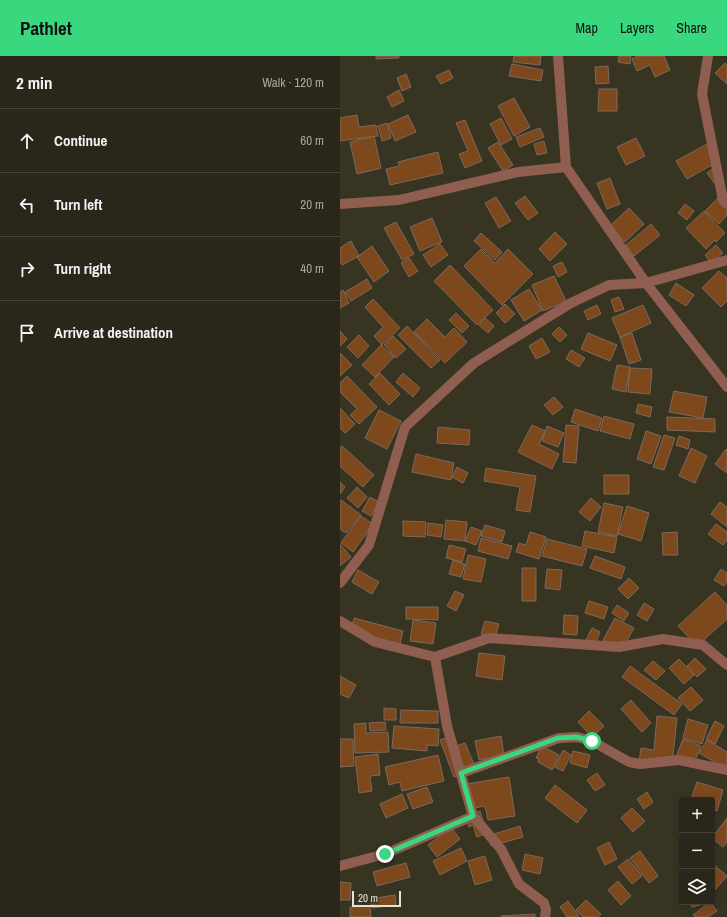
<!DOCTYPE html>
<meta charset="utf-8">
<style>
body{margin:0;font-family:"Archivo Narrow",sans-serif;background:#363327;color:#f1f3f6}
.controls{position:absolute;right:12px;bottom:12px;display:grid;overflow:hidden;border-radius:4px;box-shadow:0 2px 10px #0003}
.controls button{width:36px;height:36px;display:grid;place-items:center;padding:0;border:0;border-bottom:1px solid #464439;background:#2a271a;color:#f1f3f6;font:20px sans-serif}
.scale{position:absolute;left:12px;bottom:10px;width:49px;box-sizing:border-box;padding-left:4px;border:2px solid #e4e2d7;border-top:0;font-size:11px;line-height:14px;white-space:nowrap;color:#e4e2d7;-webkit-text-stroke:3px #383422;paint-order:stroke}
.stop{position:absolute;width:12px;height:12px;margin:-9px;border:3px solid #39d87f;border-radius:50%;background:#fff}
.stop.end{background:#39d87f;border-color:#fff;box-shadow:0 1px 4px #0008}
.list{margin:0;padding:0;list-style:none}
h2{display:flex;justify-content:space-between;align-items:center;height:52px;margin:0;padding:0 16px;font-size:17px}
h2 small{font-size:13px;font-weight:400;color:#a5a5a2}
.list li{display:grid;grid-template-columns:26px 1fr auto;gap:12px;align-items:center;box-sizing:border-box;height:64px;padding:0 16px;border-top:1px solid #464439}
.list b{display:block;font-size:15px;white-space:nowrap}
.list em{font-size:13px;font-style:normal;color:#a5a5a2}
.icon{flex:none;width:22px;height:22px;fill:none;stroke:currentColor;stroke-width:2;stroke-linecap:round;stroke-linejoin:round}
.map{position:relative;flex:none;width:387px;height:861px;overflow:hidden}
header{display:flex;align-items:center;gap:24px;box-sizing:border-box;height:56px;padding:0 20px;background:#39d87f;color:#111}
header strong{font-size:19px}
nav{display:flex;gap:22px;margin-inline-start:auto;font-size:14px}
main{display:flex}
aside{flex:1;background:#2a271a}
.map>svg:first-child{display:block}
</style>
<header>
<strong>Pathlet</strong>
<nav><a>Map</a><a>Layers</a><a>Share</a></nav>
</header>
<main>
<aside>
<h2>2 min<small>Walk · 120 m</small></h2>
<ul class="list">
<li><svg class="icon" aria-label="ahead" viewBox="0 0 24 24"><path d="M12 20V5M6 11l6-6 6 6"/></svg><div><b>Continue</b></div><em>60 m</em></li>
<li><svg class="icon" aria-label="left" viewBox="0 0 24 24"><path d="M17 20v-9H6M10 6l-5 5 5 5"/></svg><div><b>Turn left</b></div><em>20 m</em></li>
<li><svg class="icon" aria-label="right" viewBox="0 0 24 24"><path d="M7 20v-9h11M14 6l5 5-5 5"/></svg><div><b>Turn right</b></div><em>40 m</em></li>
<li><svg class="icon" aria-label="arrive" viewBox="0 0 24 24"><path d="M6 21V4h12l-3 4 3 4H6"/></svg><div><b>Arrive at destination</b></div></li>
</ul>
</aside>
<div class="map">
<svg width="387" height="861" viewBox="0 0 387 861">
<rect width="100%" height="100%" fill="#383422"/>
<path fill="#7e481d" stroke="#7c695c" d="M36 0H59V2L36 3Z
M174 0H201L200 9 173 6Z
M279 0H291L290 8 278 6Z
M298 0H324L330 14 315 21 310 9 297 15 292 3Z
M385 7 387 9V28L375 17Z
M172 8 203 14 201 25 169 20Z
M268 10 269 27 256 28 255 11Z
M109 14 113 22 101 28 96 20Z
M66 18 71 31 62 35 57 22Z
M259 33H277V55H258Z
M59 34 64 45 52 51 47 41Z
M174 42 190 71 174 80 158 50Z
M17 59 19 71 36 69 38 80 0 85V62Z
M68 59 76 76 55 85 48 68Z
M161 62 172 83 161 89 150 68Z
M125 64 142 105 125 112 119 98 128 95 116 67Z
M47 67 51 82 42 85 38 70Z
M200 72 204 81 180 91 176 81Z
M34 80 41 112 17 118 10 86Z
M296 82 305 100 286 109 277 91Z
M204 85 207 97 197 99 194 88Z
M158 86 173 109 163 115 148 92Z
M367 88 377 106 347 123 336 105Z
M98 96 103 117 50 129 46 113 59 110 58 106Z
M375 111 383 123 375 128 367 117Z
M270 122 280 148 267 153 257 127Z
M381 139 387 145V159L379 168 365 155Z
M185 140 198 157 188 164 175 147Z
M156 141 171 165 159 172 145 147Z
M345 148 354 155 347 164 338 157Z
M289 152 304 168 285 186 270 170Z
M364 155 385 177 376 186 375 184 366 193 346 172Z
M92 162 102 186 80 195 70 171Z
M56 166 74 198 62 204 44 172Z
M311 168 320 179 294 200 286 189Z
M215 176 227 188 210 205 199 193Z
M141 177 162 196 155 204 134 185Z
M11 185 19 200 2 209 0 205V192Z
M100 188 108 199 91 211 83 199Z
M376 189 383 197 371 207 365 199Z
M32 190 49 215 34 226 17 201Z
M141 193 155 207 168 193 193 218 162 249 124 210Z
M69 202 78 215 69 221 61 207Z
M222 206 227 216 218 221 213 210Z
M110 209 153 254 137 269 94 225Z
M379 215 387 222V245L381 251 362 232Z
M214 220 226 245 203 255 192 229Z
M27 223 32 232 11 245 5 236Z
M336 227 354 239 346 250 329 239Z
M189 233 202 254 184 265 171 244Z
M3 234 9 247 0 252V236Z
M279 241 284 253 275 256 271 244Z
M33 243 60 272 42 289 34 280 43 271 25 251Z
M165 248 175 258 165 267 156 257Z
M257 249 261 258 248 264 244 255Z
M303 249 311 267 280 281 272 262Z
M116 257 129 270 122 277 109 264Z
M145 262 154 270 148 277 139 269Z
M87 263 105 281 114 272 127 286 105 307 74 276Z
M67 270 100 304 91 312 58 279Z
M219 271 227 279 220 286 212 278Z
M0 275 7 283 0 290Z
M248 277 277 289 270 305 241 293Z
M292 277 301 304 289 308 280 281Z
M19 279 29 290 18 302 7 291Z
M53 280 66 293 56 302 44 289Z
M202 282 210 296 196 303 189 290Z
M41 289 54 301 35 321 22 309Z
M231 294 245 302 239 311 226 303Z
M0 297 12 309 0 320Z
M277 309 290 311 286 336 272 333Z
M290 312 312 313 310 338 288 336Z
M40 317 60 338 49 349 29 328Z
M63 317 80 332 73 341 56 326Z
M7 320 37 351 19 368 10 359 17 353 0 336V327Z
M334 335 367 341 363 362 329 356Z
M214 341 223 351 213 359 204 349Z
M298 348 312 351 310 361 296 357Z
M0 352 15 368 5 377 0 372Z
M235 353 262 362 258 375 231 366Z
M39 354 61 365 47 393 25 382Z
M264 360 294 368 290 383 260 375Z
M327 361 375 363V376L327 374Z
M192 369 205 375 199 388 219 398 212 413 178 396Z
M226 369 239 370 236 407 223 406Z
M207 370 224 377 218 391 202 385Z
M98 371 130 374 129 389 97 387Z
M306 375 321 380 311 408 297 403Z
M324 379 335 382 324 414 313 411Z
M339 380 350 384 348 393 336 389Z
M2 390 34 419 23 431 0 410V392Z
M351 392 367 400 355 427 339 420Z
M386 393 387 394V417L375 408Z
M76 398 114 407 111 424 72 416Z
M117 411 128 417 123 427 112 421Z
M146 412 196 420 190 456 176 454 180 431 144 425Z
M264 419H289V438H264Z
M0 426 5 431 0 438Z
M17 431 27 441 18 452 7 442Z
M30 441 39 446 31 460 22 455Z
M251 442 261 451 250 465 239 456Z
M1 444 21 459 6 477 0 473V446Z
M380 446 387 451V471L371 458Z
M264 447 283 451 277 480 258 476Z
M287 450 309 457 301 485 278 478Z
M21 460 33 468 13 496 1 487Z
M106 464 127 466 125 485 104 483Z
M63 465 86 466 85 481 63 480Z
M88 467 103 469 101 481 87 479Z
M376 468 387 476V484L383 489 368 478Z
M145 469 165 475 162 486 141 480Z
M131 471 142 475 136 489 125 485Z
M245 475 277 481 274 497 242 490Z
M190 476 206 481 199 503 176 496 179 487 186 489Z
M337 476 338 499H323L322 477Z
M141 482 172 490 168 503 138 495Z
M207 483 247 493 242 510 202 500Z
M0 488 11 501 0 510Z
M109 489 126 493 122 506 106 502Z
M128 499 146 503 141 526 123 523Z
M255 500 285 511 281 523 250 512Z
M113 504 125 508 121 521 109 518Z
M182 512H196V545H182Z
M207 513 222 514 220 534 205 532Z
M381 513 387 517V525L384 530 374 524Z
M18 514 39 526 32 538 12 526Z
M289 522 299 532 288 543 278 533Z
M115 535 124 539 116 555 107 550Z
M375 536 387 549V563L357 590 338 570Z
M249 545 268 551 264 563 245 557Z
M304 547 314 553 307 565 297 559Z
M277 549 289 557 284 565 272 557Z
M66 551H98V564L66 563Z
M224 559 238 560 237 579 223 578Z
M14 562 63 575 60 588 11 575Z
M275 562 294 572 282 594 263 584Z
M73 564 96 567 93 588 70 585Z
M145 565 159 568 155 582 141 578Z
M252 572 260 576 255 589 246 584Z
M139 597 165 600 162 624 136 620Z
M355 602 366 613 357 621 347 610Z
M339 603 354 619 344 628 329 612Z
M313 605 325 615 316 624 304 614Z
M290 610 342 648 334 659 282 621Z
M0 620 16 629 9 642 0 638Z
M351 631 363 644 350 655 338 642Z
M291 644 311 667 302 676 281 653Z
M44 652 56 653V664H44Z
M61 654 98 655V667H60Z
M249 655 264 670 252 681 238 666Z
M317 660 337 662 332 709 299 706 301 692 314 694Z
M348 663 368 669 362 688 343 682Z
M375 665 384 670 375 688 366 683Z
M45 666 46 674 30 675 29 667Z
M26 667V677L48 676 49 696 15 697 14 668Z
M54 670 99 673 98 690 87 689V695L52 692Z
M112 679 116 690 125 687 136 713 114 721 100 684Z
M161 680 164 699 139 704 135 685Z
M0 683H13L14 710 0 711Z
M343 683 361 690 354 707 336 701Z
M367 684 387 696V713L359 697Z
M202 690 219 699 212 714 198 706 199 703 196 702Z
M223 694 231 699 223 715 215 711Z
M233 695 250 699 247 712 230 707Z
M38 698 40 719 30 720 32 735 19 737 15 701Z
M98 699 104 725 62 735 60 726 49 729 45 711Z
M257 717 265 729 255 735 247 724Z
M169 721 175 760 148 764 145 750 129 753 126 728Z
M357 726 383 734 377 755 372 753V744H351Z
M215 729 247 754 237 767 205 742Z
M87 731 93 746 73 753 67 738Z
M307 736 313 746 304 753 297 743Z
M62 738 68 752 46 762 40 748Z
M292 752 305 765 293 776 281 762Z
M140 755 147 777 137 781 133 769 129 771 125 760Z
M387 762V786L383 791 372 782Z
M180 770 183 781 151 790 148 780Z
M111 771 120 783 97 801 88 789Z
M269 786 277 803 265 809 257 792Z
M121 792 127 805 100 819 93 805Z
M300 795 318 820 309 827 290 802Z
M185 798 203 802 200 818 182 814Z
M145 800 152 824 135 829 128 805Z
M288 803 302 820 292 828 278 811Z
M66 807 70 821 37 830 33 816Z
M372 807 387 820 374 835 372 833Z
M278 825 291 840 281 849 268 834Z
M0 826 11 827 10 844H0Z
M55 839 56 849 32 852 30 843Z
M246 844 261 858 258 861H243L236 854Z
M228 845 239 860 238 861H227L220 851Z
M351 846H368V847L352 851Z
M370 846 377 855 368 861H355L353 859Z
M30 850 31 861H10V851Z
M195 858V861H161V860Z"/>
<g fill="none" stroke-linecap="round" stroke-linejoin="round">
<path stroke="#8f5e50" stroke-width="10" d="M218 0 226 111
M368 0 362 38 383 144 387 148
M0 148 59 144 178 116 226 111 306 227 387 331
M0 527 29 489 65 371 134 307 231 247 269 229 306 227 387 204
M0 565 35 586 95 601 107 670 133 760 161 793 179 828 204 847 206 854 205 861
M95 601 149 582 279 591 323 583 363 589 387 609
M121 717 219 682 237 681 252 685 289 706 300 708 339 704 387 714
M0 810 45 798 133 760"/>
</g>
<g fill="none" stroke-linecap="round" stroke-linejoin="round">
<path stroke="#39d87f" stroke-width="5" d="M45 798 133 760 121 717 218 682 237 681 252 685"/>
</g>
</svg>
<div class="controls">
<button>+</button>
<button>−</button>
<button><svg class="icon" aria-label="layers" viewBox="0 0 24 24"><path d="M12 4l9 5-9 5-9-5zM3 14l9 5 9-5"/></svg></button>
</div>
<div class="scale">20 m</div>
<div class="stop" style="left:252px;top:685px"></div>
<div class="stop end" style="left:45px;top:798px"></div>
</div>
</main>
